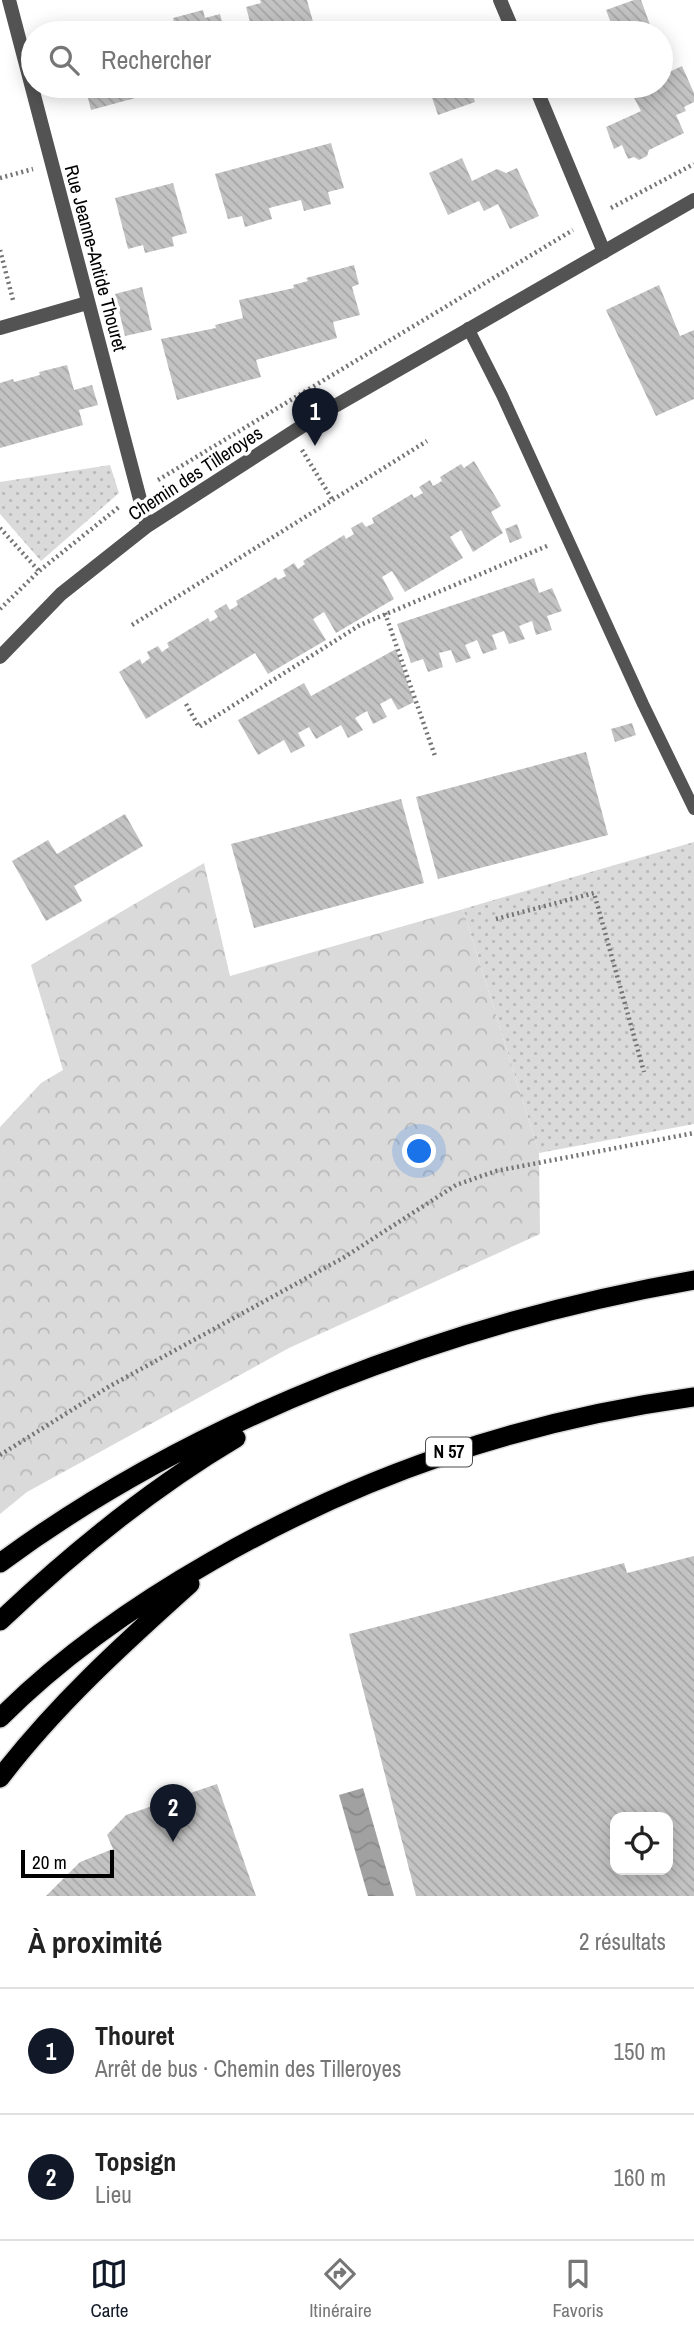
<!DOCTYPE html>
<html lang="fr">
<meta charset="utf-8">
<style>
body{margin:0;font-family:"Archivo Narrow",sans-serif;background:#f6f6f6;color:#222}
.controls{position:absolute;right:21px;bottom:21px;display:grid;overflow:hidden;border-radius:14px;box-shadow:0 4px 18px #0003}
.controls button{width:63px;height:63px;display:grid;place-items:center;padding:0;border:0;border-bottom:2px solid #e0e0e0;background:#fff;color:#222;font:35px sans-serif}
.scale{position:absolute;left:21px;bottom:18px;width:93px;box-sizing:border-box;padding-left:7px;border:4px solid #000;border-top:0;font-size:19px;line-height:24px;white-space:nowrap;color:#000;-webkit-text-stroke:5px #fff;paint-order:stroke}
.you{position:absolute;left:420px;top:1152px;width:24px;height:24px;margin:-18px;border:5px solid #fff;border-radius:50%;background:#1a73e8;box-shadow:0 0 0 10px #1a73e833}
.badge{display:grid;place-items:center;width:46px;height:46px;border-radius:50%;background:#111827;color:#fff;font-size:23px;font-weight:700}
.pin{position:absolute;translate:-50% -58px;filter:drop-shadow(0 2px 4px #0008)}
.pin::after{content:'';position:absolute;top:37px;width:24px;height:21px;background:inherit;clip-path:polygon(0 0,100% 0,50% 100%)}
.list{margin:0;padding:0;list-style:none}
h2{display:flex;justify-content:space-between;align-items:center;height:91px;margin:0;padding:0 28px;font-size:30px}
h2 small{font-size:23px;font-weight:400;color:#767676}
.list li{display:grid;grid-template-columns:46px 1fr auto;gap:21px;align-items:center;box-sizing:border-box;height:126px;padding:0 28px;border-top:2px solid #e0e0e0}
.list b{display:block;font-size:26px;white-space:nowrap}
.list p{margin:0;font-size:23px;white-space:nowrap;color:#767676}
.list em{font-size:23px;font-style:normal;color:#767676}
.icon{flex:none;width:38px;height:38px;fill:none;stroke:currentColor;stroke-width:2;stroke-linecap:round;stroke-linejoin:round}
.map{position:relative;flex:none;width:694px;height:1896px;overflow:hidden}
.search{position:absolute;background:#fff;box-shadow:0 4px 18px #0003;left:21px;right:21px;top:21px;height:77px;display:flex;align-items:center;gap:18px;box-sizing:border-box;padding:0 24px;border-radius:38px;color:#767676;font-size:26px}
.sheet{height:343px;background:#fff}
nav{display:flex;justify-content:space-around;align-items:center;box-sizing:border-box;height:98px;border-top:2px solid #e0e0e0;background:#fff;font-size:19px;color:#767676}
nav a{display:grid;justify-items:center;gap:4px}
nav .on{color:#111827}
.map>svg:first-child{display:block}
</style>
<div class="map">
<svg width="694" height="1896" viewBox="0 0 694 1896">
<defs>
<pattern id="grass-dots" width="8" height="8" patternUnits="userSpaceOnUse" patternTransform="scale(1.75)"><rect width="8" height="8" fill="#dadada"/><path d="M2 2h.1M6 6h.1" fill="none" stroke="#b9b9b9" stroke-width="1.8" stroke-linecap="round"/></pattern>
<pattern id="forest-crowns" width="20" height="18" patternUnits="userSpaceOnUse" patternTransform="scale(1.75)"><rect width="20" height="18" fill="#dadada"/><path d="M2 6a3 3 0 1 1 6 0M12 15a3 3 0 1 1 6 0" fill="none" stroke="#b9b9b9"/></pattern>
<pattern id="water-waves" width="16" height="10" patternUnits="userSpaceOnUse" patternTransform="scale(1.75)"><rect width="16" height="10" fill="#a1a1a1"/><path d="M0 5q4-4 8 0t8 0" fill="none" stroke="#898989"/></pattern>
<pattern id="building-back-hatch" width="6" height="6" patternUnits="userSpaceOnUse" patternTransform="scale(1.75)"><rect width="6" height="6" fill="#c3c3c3"/><path d="M-1 5l2 2M0 0l6 6M5-1l2 2" fill="none" stroke="#a6a6a6"/></pattern>
</defs>
<rect width="100%" height="100%" fill="#fff"/>
<path fill="url(#grass-dots)" d="M110 465 119 493 41 561 0 514V482Z
M694 842V1124L539 1153 463 909Z"/>
<path fill="url(#forest-crowns)" d="M204 863 230 976 463 909 539 1153 540 1234 289 1348 27 1492 0 1514V1127L41 1083 63 1070 31 965Z"/>
<path fill="url(#water-waves)" d="M363 1788 394 1896H368L339 1795Z"/>
<path fill="url(#building-back-hatch)" fill-rule="evenodd" d="M260 0H307L316 33H253L246 7 261 3Z
M634 0H641L653 33H610L607 25 611 23 606 10Z
M203 10 205 18 220 14 225 33H162L161 29 175 26 173 18Z
M682 66 694 93V102L684 107 686 111 676 115 684 133 649 150 647 156 639 160 634 157 628 159 622 145 614 149 606 127 641 111 630 90 639 86H661V76Z
M85 86H148L150 94 91 110Z
M428 86H470L475 102 438 115Z
M331 143 344 188 328 192 331 204 304 211 301 200 269 208 272 219 245 227 242 216 228 219 215 174Z
M462 158 472 181 497 169 506 173 517 168 539 216 510 229 498 204 484 211 479 201 448 215 429 173Z
M173 183 187 233 172 237 174 246 145 253 143 245 128 249 115 198Z
M354 265 359 284 352 287 360 315 333 322 337 338 256 360 261 377 177 400 161 339 216 328 215 325 243 318 239 300 294 288 293 285 308 281 306 278Z
M659 285 680 336 694 330V399L656 416 606 310Z
M142 287 152 330 125 336 115 294Z
M67 365 74 390 92 385 98 405 79 410 83 425 0 448V383L13 379 14 382 40 375 39 372Z
M474 461 501 506 491 512 503 533 473 552 461 530 450 537 463 558 405 592 392 571 382 577 394 599 336 633 324 612 313 619 326 640 268 674 255 653 146 719 119 672 140 659 142 664 150 658 147 652 158 646 162 652 169 647 167 643 208 618 210 622 218 617 214 611 226 604 230 610 238 605 236 601 276 577 278 580 286 576 283 570 294 563 298 569 305 564 303 561 344 535 346 539 354 534 351 528 362 522 366 527 374 523 372 518 412 494 414 498 423 493 419 487 430 480 433 486 442 481 440 477 461 464 464 468Z
M517 524 522 538 510 543 505 529Z
M534 578 539 593 552 588 562 611 547 616 552 630 536 635 532 621 519 626 525 639 509 644 504 631 492 635 497 649 483 654 477 640 465 645 471 658 456 663 451 650 439 653 443 667 428 672 423 659 411 663 397 624Z
M396 649 414 702 398 710 391 698 380 704 387 717 373 724 367 711 355 718 363 730 348 738 341 725 316 739 309 727 298 733 305 746 291 753 284 740 258 755 238 720 304 683 311 696Z
M632 723 636 735 615 742 611 729Z
M586 752 608 835 438 879 416 797Z
M401 799 424 883 254 928 231 844Z
M125 814 143 846 74 886 82 901 46 921 12 861 48 840 57 854Z
M694 1556V1896H416L349 1634 624 1563 627 1573ZM615 1817H668V1870H615Z
M217 1784 256 1896H46L80 1862 113 1849 107 1835 126 1815Z"/>
<g fill="none" stroke-linecap="round" stroke-linejoin="round">
<g stroke="#dbdbdb" stroke-width="22">
<path id="trunk" d="M0 1563C198 1417 453 1322 694 1280
M0 1621C73 1552 150 1489 236 1438
M0 1718C62 1656 135 1605 212 1561 364 1474 520 1421 694 1397
M0 1778C55 1706 122 1645 190 1584"/>
</g>
<path stroke="#757575" stroke-width="4.5" stroke-dasharray="2 3.5" stroke-linecap="butt" d="M0 178 33 169
M611 208 694 164
M0 250 13 300
M302 450 332 499
M158 480 573 230
M0 528 39 571
M0 609 39 571 119 507
M385 613 435 756
M132 625 427 441
M186 704 199 727 360 625 547 546
M496 919 594 893 644 1072
M0 1455 110 1386 343 1258 456 1185 496 1171 694 1133"/>
<path stroke="#535353" stroke-width="12" d="M468 328 502 395 643 704 694 809"/>
<path stroke="#535353" stroke-width="14" d="M9 0 147 526
M500 0 514 33
M535 86 604 252
M0 328 87 303
M0 657 61 594 147 526 321 414 694 200"/>
<use href="#trunk" stroke="#000" stroke-width="19"/>
</g>
<g text-anchor="middle" stroke-width="7" stroke-linejoin="round" paint-order="stroke">
<rect fill="#fff" stroke="#4c4c4c" stroke-width="2" x="426" y="1437.5" width="46" height="29" rx="5"/>
<g font-size="18" font-weight="bold" fill="#000">
<text x="449" y="1458">N 57</text>
</g>
<g font-size="19" fill="#000" stroke="#fff">
<text transform="translate(96 258) rotate(75)" y="7">Rue Jeanne-Antide Thouret</text>
<text transform="translate(195 473) rotate(-33)" y="7">Chemin des Tilleroyes</text>
</g>
</g>
</svg>
<div class="controls">
<button><svg class="icon" aria-label="locate" viewBox="0 0 24 24"><circle cx="12" cy="12" r="6"/><path d="M12 2v4M12 18v4M2 12h4M18 12h4"/></svg></button>
</div>
<div class="scale">20 m</div>
<div class="you"></div>
<div class="pin badge" style="left:315px;top:446px">1</div>
<div class="pin badge" style="left:173px;top:1842px">2</div>
<div class="search"><svg class="icon" aria-label="search" viewBox="0 0 24 24"><circle cx="10" cy="10" r="6"/><path d="M15 15l6 6"/></svg>Rechercher</div>
</div>
<section class="sheet">
<h2>À proximité<small>2 résultats</small></h2>
<ul class="list">
<li><span class="badge">1</span><div><b>Thouret</b><p>Arrêt de bus · Chemin des Tilleroyes</p></div><em>150 m</em></li>
<li><span class="badge">2</span><div><b>Topsign</b><p>Lieu</p></div><em>160 m</em></li>
</ul>
</section>
<nav>
<a class="on"><svg class="icon" aria-label="map" viewBox="0 0 24 24"><path d="M3 6l6-2 6 2 6-2v14l-6 2-6-2-6 2zM9 4v14M15 6v14"/></svg>Carte</a>
<a><svg class="icon" aria-label="directions" viewBox="0 0 24 24"><path d="M12 3l9 9-9 9-9-9zM9 14v-3h6M13 9l2 2-2 2"/></svg>Itinéraire</a>
<a><svg class="icon" aria-label="saved" viewBox="0 0 24 24"><path d="M7 4h10v16l-5-4-5 4z"/></svg>Favoris</a>
</nav>
